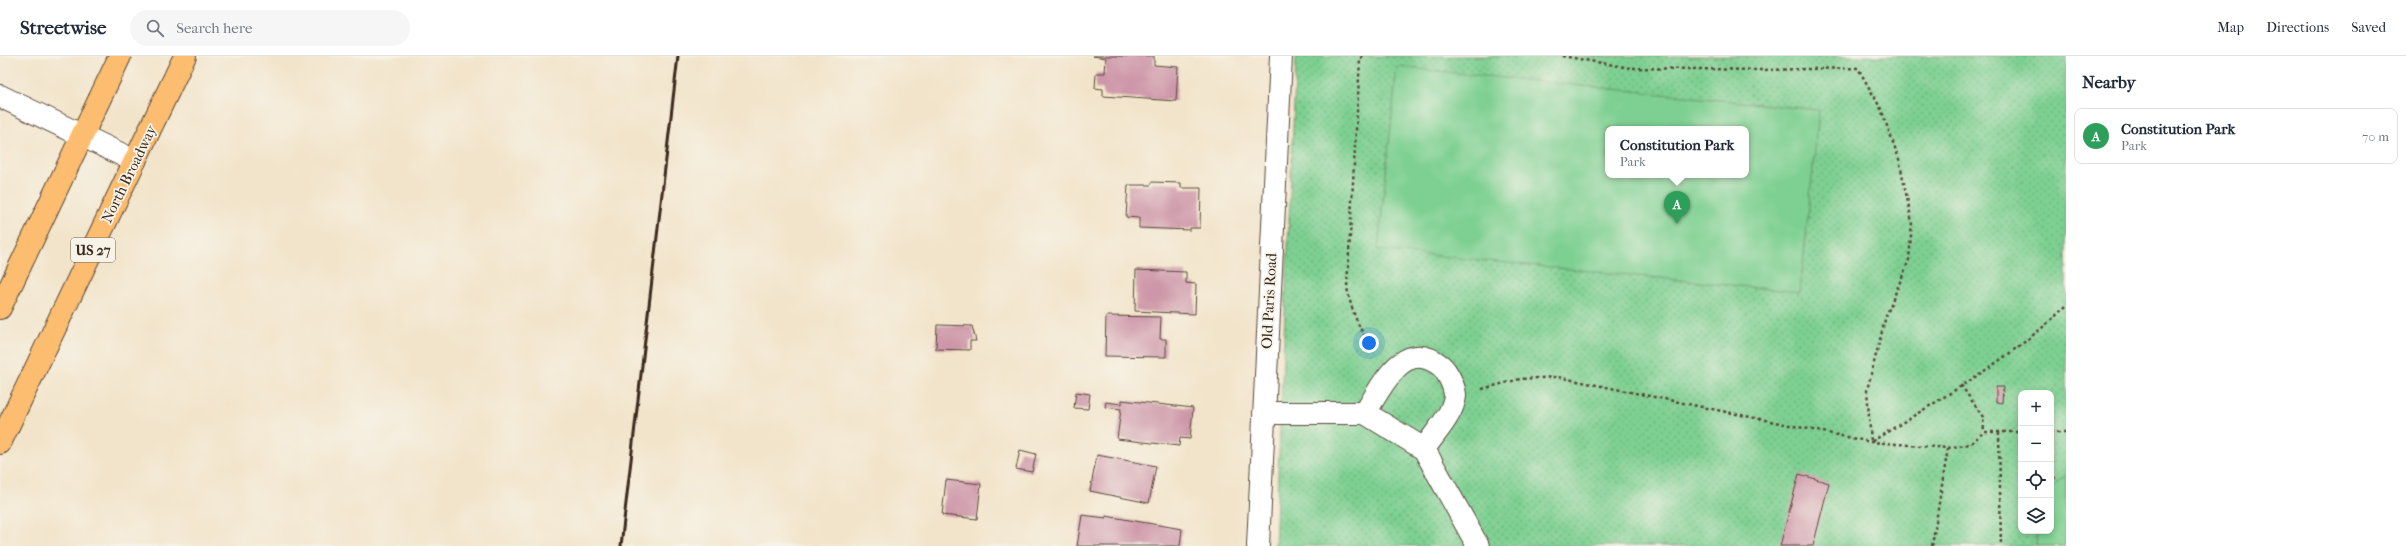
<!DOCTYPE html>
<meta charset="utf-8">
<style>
body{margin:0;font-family:"IM FELL French Canon",serif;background:#f6f6f7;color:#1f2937}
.controls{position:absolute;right:12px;bottom:12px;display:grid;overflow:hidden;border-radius:8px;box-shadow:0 2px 6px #0003}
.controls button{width:36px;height:36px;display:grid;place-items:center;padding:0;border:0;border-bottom:1px solid #e0e1e3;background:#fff;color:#1f2937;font:20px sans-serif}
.you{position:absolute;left:1369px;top:287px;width:14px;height:14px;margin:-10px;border:3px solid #fff;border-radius:50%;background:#1a73e8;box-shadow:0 0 0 6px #1a73e833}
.badge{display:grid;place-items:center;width:26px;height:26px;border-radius:50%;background:#db2777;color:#fff;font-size:13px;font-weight:700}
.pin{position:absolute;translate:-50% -33px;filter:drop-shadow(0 1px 2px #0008)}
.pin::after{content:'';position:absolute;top:21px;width:14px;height:12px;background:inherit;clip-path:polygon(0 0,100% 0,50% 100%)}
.popup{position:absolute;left:1605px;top:70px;width:144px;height:52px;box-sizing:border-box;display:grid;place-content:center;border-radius:8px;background:#fff;filter:drop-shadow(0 1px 3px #0005);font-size:13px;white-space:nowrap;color:#747a83}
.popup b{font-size:15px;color:#1f2937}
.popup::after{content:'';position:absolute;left:50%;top:100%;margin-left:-8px;border:8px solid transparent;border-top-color:#fff}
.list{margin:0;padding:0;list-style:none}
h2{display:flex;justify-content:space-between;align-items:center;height:52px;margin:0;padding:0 16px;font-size:17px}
h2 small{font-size:13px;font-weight:400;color:#747a83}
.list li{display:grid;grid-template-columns:26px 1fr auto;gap:12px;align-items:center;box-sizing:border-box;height:56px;margin:0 8px 8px;padding:0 8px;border:1px solid #e0e1e3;border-radius:8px}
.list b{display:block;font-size:15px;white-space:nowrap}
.list p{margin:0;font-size:13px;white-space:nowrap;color:#747a83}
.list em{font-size:13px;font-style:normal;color:#747a83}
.icon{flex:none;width:22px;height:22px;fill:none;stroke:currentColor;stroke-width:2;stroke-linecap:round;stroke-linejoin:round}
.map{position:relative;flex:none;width:2066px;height:490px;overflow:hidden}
header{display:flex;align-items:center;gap:24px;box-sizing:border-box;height:56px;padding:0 20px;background:#fff;border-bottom:1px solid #e0e1e3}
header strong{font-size:19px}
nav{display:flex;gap:22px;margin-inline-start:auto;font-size:14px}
.search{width:280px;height:36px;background:#f6f6f7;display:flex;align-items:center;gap:10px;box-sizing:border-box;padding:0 14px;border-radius:22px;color:#747a83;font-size:15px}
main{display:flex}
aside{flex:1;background:#fff}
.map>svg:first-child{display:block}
</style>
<header>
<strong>Streetwise</strong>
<div class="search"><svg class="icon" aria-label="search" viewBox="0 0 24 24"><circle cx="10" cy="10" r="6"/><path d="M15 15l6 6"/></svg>Search here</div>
<nav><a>Map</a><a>Directions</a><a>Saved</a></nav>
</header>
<main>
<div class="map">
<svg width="2066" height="490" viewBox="0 0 2066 490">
<defs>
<pattern id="green-dots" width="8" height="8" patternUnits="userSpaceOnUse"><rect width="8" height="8" fill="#7ed092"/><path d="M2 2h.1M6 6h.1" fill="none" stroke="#68a977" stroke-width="1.8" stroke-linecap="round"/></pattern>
</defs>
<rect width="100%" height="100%" fill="#f7f3e8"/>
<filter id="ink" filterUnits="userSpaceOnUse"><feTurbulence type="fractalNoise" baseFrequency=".025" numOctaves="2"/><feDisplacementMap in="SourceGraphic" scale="8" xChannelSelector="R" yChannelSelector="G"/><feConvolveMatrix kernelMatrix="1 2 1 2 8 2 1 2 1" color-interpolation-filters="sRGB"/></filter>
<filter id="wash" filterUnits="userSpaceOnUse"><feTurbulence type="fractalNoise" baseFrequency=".012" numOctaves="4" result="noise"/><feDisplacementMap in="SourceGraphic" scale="16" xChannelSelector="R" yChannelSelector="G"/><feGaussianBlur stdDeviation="0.9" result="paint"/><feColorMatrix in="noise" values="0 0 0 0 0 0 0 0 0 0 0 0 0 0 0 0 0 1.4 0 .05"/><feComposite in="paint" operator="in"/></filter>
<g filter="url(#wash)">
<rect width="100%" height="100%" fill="#f2e4ca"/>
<path fill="url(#green-dots)" stroke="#5c7d58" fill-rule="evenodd" d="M1296 0H2066V490H1275ZM1608 73H1746V119H1608ZM2021 337H2051V475H2021Z"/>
<path fill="#7ed092" stroke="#5c7d58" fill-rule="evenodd" d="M1397 11 1819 54 1800 236 1378 194ZM1608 73H1746V119H1608Z
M2066 419V490H2036L2037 475H2051V434Z"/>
<g id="blocks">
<path fill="#ce97a9" d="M1093 0H1154V9L1178 11 1176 45 1103 40V33L1095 32 1096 17H1105L1106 2Z
M1152 126 1181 127V132H1201L1200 172H1190V174L1139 172V162L1126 161 1128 129H1151Z
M1136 214 1186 216V227L1196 228 1195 258 1135 255Z
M1106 260 1161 261 1160 283H1166V301L1105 300Z
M937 269 972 270 976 285H970V294L936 293Z
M1996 331H2003L2002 347 1996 346Z
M1076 336 1090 338 1088 353 1074 352Z
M1122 344 1193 352 1190 383 1180 382 1179 390 1117 383 1121 353 1105 351 1106 346 1122 348Z
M1020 394 1036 398 1032 416 1016 413Z
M1097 399 1156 410 1149 447 1090 435Z
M2051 417 2056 422 2051 426Z
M1799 418 1829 427 1813 490H1780Z
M946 424 981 428 977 463 942 459Z
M1082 459 1106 462V460L1182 473 1180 490H1077Z"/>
</g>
</g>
<g filter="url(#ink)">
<use href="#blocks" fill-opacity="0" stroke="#564638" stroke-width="1"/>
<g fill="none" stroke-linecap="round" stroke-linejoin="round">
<g stroke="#564638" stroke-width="24">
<path id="minor" d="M0 40 135 105
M1264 357H1365L1424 393 1478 490
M1365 357C1382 330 1404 280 1441 310 1448 316 1455 332 1455 340 1453 359 1434 378 1424 393
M1258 490 1281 0"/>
</g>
<g stroke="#564638" stroke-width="24">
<path id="highway" d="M0 252 120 0
M0 387 185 0"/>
</g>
<path stroke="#564638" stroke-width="2.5" stroke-dasharray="3 3" stroke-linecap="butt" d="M1362 0 1360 4 1347 231C1351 255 1360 274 1373 295
M1562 0 1630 12 1761 14 1858 12 1881 53 1899 103 1912 166 1909 204 1886 260 1867 334 1871 386C1935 346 2012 303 2066 250
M1961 329 1983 361 1984 376
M1482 333 1520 323 1558 321 1871 386 1948 392 1970 388 1984 376H2021
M1999 376 2001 490
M2051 376H2066
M1932 490 1948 392"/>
<use href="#minor" stroke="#fff" stroke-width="22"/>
<use href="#highway" stroke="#fcbd6f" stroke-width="22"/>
<path stroke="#3b2a1e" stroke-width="3" d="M621 490 678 0"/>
</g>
</g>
<g text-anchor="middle" stroke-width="3.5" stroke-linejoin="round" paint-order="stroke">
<rect fill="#f7f3e8" stroke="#73665b" stroke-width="1" x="71" y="182" width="44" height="24" rx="3"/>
<g font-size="14" font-weight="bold" fill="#3b2a1e">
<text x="93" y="199">US 27</text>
</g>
<g font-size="15" fill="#3b2a1e" stroke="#f7f3e8">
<text transform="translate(129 118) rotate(-64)" y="5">North Broadway</text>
<text transform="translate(1269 245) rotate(-87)" y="5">Old Paris Road</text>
</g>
</g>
</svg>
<div class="controls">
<button>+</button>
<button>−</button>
<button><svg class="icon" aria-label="locate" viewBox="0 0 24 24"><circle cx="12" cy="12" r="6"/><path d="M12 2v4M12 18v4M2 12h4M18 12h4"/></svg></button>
<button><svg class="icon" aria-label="layers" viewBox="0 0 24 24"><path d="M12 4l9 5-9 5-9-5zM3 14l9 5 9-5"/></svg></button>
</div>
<div class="you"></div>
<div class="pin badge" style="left:1677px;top:168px;background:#2e9e5b">A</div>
<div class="popup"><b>Constitution Park</b>Park</div>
</div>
<aside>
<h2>Nearby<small></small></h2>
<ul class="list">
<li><span class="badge" style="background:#2e9e5b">A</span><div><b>Constitution Park</b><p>Park</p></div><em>70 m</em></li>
</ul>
</aside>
</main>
